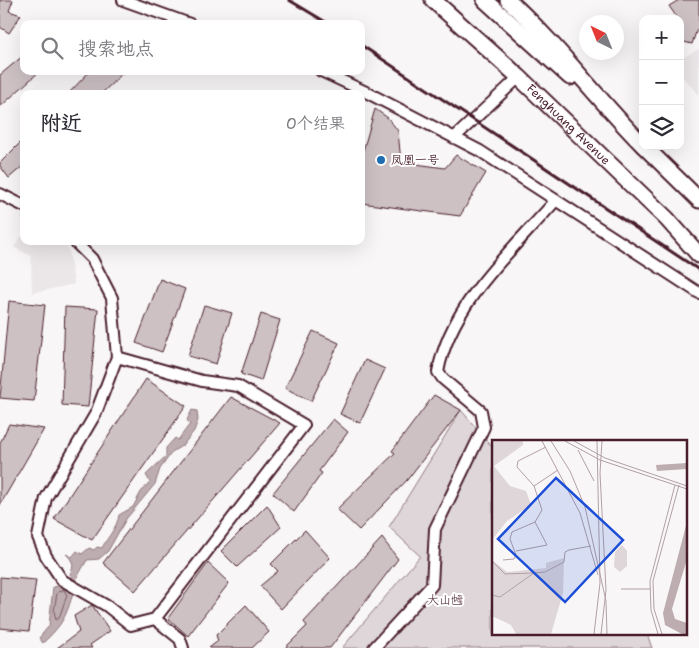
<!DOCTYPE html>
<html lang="zh">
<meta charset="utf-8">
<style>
body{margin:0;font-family:"Shantell Sans","LXGW WenKai TC",sans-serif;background:#f7f7f7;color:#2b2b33}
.controls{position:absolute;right:15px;top:15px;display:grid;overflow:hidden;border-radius:10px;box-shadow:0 5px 20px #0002}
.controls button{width:45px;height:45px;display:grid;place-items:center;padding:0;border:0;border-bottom:1px solid #e1e1e2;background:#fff;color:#2b2b33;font:25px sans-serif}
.compass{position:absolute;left:579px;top:15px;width:45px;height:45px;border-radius:50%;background:#fff;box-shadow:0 5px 20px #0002;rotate:317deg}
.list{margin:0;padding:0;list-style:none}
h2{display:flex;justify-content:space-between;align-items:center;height:65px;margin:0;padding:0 20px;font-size:21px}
h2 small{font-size:16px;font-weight:400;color:#7c7c81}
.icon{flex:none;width:28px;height:28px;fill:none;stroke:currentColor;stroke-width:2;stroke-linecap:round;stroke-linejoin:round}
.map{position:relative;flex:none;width:699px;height:648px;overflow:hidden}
.search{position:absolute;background:#fff;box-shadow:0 5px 20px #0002;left:20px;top:20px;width:345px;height:55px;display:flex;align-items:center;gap:12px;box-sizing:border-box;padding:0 18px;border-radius:10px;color:#7c7c81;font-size:19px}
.panel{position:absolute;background:#fff;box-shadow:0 5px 20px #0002;left:20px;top:90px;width:345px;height:155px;border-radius:10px}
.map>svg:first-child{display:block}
</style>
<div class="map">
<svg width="699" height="648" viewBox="0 0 699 648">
<rect width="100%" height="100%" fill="#f8f6f7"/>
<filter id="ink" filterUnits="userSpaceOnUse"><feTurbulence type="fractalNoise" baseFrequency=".02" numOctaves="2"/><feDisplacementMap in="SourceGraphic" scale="10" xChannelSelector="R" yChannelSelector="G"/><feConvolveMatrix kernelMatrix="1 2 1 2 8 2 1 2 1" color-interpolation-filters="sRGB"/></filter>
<g filter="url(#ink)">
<path fill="#ebe6e8" d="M699 49V95L680 74V59Z
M24 233V241H61L68 247 74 284 32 293 31 256 14 247Z"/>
<path fill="#ded6d9" stroke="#947a82" d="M461 410 493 448V634H647L652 648H342L420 556 389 527Z"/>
<path fill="#bdadb0" stroke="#8f747b" d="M192 410 197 411 198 420 194 431 183 445 172 452 160 469 155 484 126 519 108 551 99 559 87 560 75 581 70 574C75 565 73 561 66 554L72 557 77 551 82 554 89 548 94 550 97 547 102 548C108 536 117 528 119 515L133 507 141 492 150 482 146 475 166 456V448L175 438 178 440 190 424 187 420Z
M64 585 74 590C66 617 63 624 43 643L39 638 49 626 53 587Z"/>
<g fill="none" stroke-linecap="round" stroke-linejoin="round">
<path stroke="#785860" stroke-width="1" d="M64 590 67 595 59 618 56 620 54 611 57 593Z"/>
</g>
<path fill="#cdc1c4" stroke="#4a1f2b" d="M0 0H13L9 11 21 15 9 33 0 27Z
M679 0H699V30L697 29 692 44 680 41V19H678L669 6Z
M24 55V71H40L0 107V75Z
M90 71H125L101 94H68Z
M375 109 388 118 398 131 401 162 445 168 456 155 486 173 460 216 361 203V158Z
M24 139V165L9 178 0 166V163Z
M160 279 185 289 162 352 136 343Z
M9 301 45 305 34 401 0 398Z
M204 305 232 313 216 364 188 356Z
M65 307 98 309 88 407 62 405Z
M261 314 280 320 261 381 241 374Z
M313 331 339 343 311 401 285 388Z
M365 360 385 369 360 423 340 414Z
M146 379 186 406 92 540 54 519Z
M434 395 461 410 407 480 359 530 337 509 395 453 392 451Z
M231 397 280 423 135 591 103 563Z
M333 419 348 432 319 471 322 473 294 512 273 493Z
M9 424 44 429 0 505V443Z
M267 505 281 527 237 567 221 551Z
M305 530 330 558 281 609 260 586 278 571 271 564Z
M382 538 398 559 330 648H285L307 626 304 622Z
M208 563 229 583 188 636 168 618Z
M0 577 36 580 29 631 0 628Z
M92 605 110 631 90 645 92 648H57L79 632 74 616Z
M246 605 269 632 252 648H209L218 641 216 635Z"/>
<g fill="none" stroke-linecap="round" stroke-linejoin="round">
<g stroke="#4a1f2b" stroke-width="14">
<path id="street" d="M123 0 190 24
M321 71 366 92 480 151 699 293
M454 138 519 77
M0 194 24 206
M74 241 92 259 112 298 117 357 96 413 46 498 38 537 46 556 62 580 107 606 131 625 155 619 180 639 183 648
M117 357 202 381 238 386 304 425 155 619
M374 648 432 585 435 529 484 427 481 411 443 379 438 372C451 302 512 251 556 200"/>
</g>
<g stroke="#4a1f2b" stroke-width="19">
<g id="primary">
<path id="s1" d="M433 0 519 77 667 219 699 255"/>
<path d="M485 0 570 77"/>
<path d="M508 0C557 44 596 98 643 145"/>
<path d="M644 146 699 200"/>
</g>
</g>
<use href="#street" stroke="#fff" stroke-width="10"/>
<use href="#primary" stroke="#fff" stroke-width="15"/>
<path stroke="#4a1f2b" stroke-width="3" d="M289 0 329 24
M361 45 699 270"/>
</g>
</g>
<circle fill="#1f6fb2" stroke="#fff" stroke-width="2" cx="381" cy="160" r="5"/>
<g text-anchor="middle" stroke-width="4" stroke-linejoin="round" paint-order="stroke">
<g font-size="12" fill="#4a1f2b" stroke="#fff">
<text dy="4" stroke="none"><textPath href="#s1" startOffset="184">Fenghuang Avenue</textPath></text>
</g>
<g font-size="12" fill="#4a1f2b" stroke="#fff" text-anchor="start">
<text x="391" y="164">凤凰一号</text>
</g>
<g font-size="12" fill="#6f4d56" stroke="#fff">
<text x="445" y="604">大山乸</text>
</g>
</g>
<g transform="translate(492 440)">
<rect width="195" height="195" fill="#f8f6f7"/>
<path d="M0 1H31V5L2 26 18 46 34 51 39 65 15 81 0 100ZM130 105 135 111V126L128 132 122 127 123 112ZM72 118 71 153 59 194H24L19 185 0 176V120L15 132 54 128V123Z" fill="#ded6d9"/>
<path d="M195 23V29L165 31 164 25ZM195 82V119L180 169 183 179 195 183V194H190L173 185 171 173Z" fill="#bdadb0"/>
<path fill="none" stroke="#b2a0a5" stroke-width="1" d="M50 1 88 73 106 135M59 1 78 31 93 67 114 161 115 194M73 1 108 20 195 49M82 1 113 18 195 46M86 10 102 41M42 46 66 30M24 111 55 105 43 82M11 120 22 119 24 115 18 99 20 92 43 82 50 70 42 46 25 27 26 21 54 7M0 121 13 134 42 133M129 149H158M0 155 8 157 42 133 53 132 72 122 73 112 77 110 99 106M102 194 108 143 105 1M109 194 114 150 108 33 110 1M166 194 159 170 158 141 183 45M170 194 162 169 161 141 187 45"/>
<path fill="#1d4ed8" fill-opacity="0.15" stroke="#1d4ed8" stroke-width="2.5" d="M64 38 131 100 73 162 6 99Z"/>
<rect width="195" height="195" fill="none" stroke="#4a1f2b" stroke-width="2.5"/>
</g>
</svg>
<div class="controls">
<button>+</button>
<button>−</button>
<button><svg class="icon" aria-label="layers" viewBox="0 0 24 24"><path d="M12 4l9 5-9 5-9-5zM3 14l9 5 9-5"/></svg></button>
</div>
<svg class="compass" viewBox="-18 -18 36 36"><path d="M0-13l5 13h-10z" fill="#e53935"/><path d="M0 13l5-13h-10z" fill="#7c7c81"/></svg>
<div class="search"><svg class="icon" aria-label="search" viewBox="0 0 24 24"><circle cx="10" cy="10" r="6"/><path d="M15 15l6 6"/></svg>搜索地点</div>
<section class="panel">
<h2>附近<small>0个结果</small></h2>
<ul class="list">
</ul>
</section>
</div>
